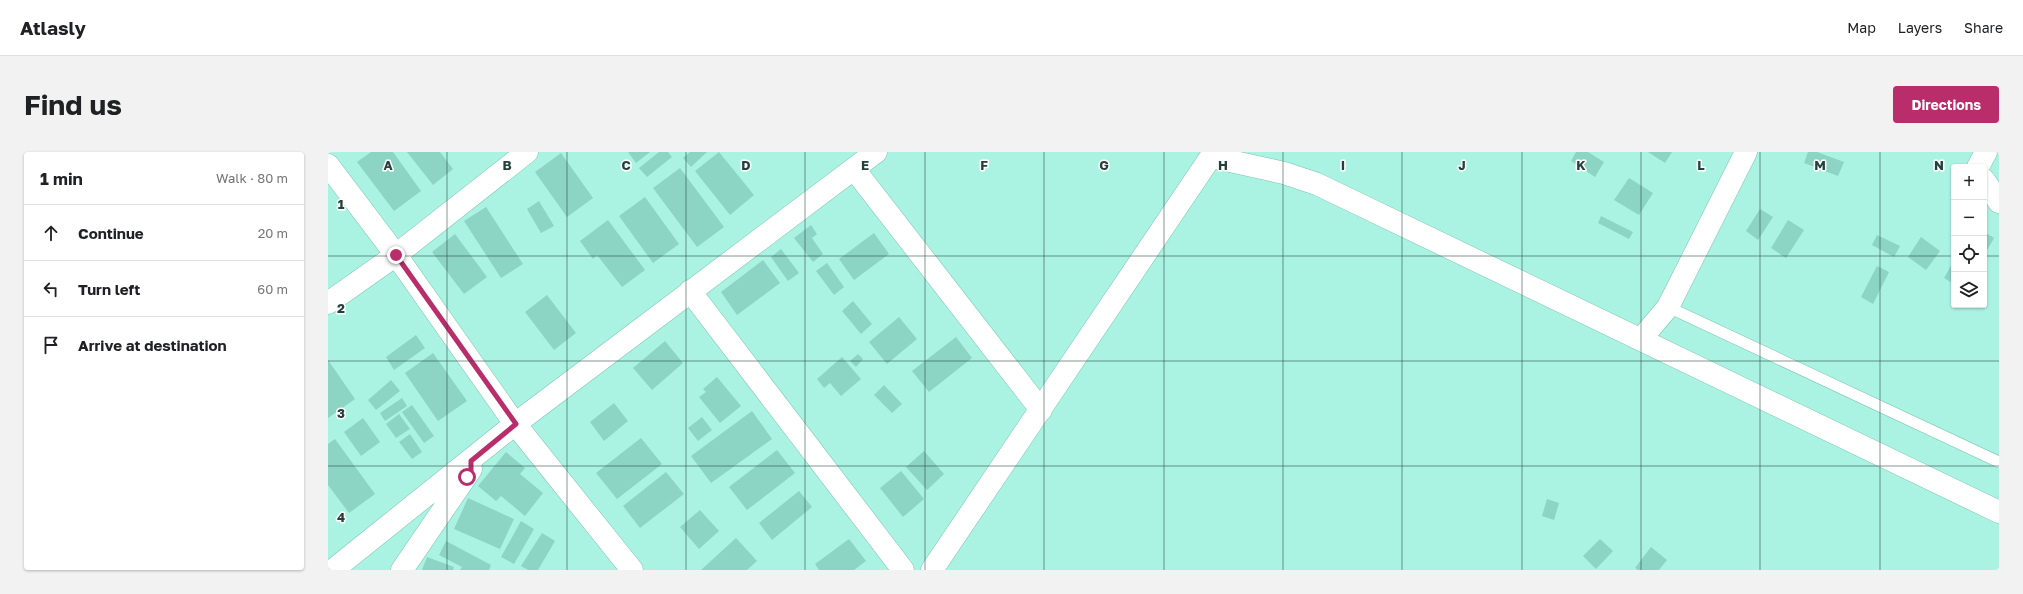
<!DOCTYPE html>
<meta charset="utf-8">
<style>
body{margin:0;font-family:"Golos Text",sans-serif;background:#f2f2f2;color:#202124}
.controls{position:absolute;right:12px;top:12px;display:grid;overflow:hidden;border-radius:4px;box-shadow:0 1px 3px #0004}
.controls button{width:36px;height:36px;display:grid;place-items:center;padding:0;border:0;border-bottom:1px solid #e0e0e0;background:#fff;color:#202124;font:20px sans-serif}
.stop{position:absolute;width:12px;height:12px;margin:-9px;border:3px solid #b92e6a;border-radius:50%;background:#fff}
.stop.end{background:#b92e6a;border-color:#fff;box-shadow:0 1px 4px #0008}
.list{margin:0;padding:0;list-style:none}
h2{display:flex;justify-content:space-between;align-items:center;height:52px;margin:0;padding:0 16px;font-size:17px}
h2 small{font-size:13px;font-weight:400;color:#757577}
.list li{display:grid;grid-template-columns:26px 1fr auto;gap:12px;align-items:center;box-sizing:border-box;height:56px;padding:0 16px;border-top:1px solid #e0e0e0}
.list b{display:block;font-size:15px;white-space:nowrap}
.list em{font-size:13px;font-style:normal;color:#757577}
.icon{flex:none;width:22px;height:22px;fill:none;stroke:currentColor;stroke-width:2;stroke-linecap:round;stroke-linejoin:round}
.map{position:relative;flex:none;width:1671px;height:418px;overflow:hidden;border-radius:4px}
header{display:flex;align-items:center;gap:24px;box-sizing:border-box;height:56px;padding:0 20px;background:#fff;border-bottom:1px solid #e0e0e0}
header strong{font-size:19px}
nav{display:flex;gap:22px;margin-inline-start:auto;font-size:14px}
.intro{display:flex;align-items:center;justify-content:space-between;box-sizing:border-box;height:96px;padding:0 24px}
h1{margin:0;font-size:28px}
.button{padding:10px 18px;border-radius:4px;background:#b92e6a;color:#fff;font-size:14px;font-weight:700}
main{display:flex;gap:24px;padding:0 24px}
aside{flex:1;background:#fff;border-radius:4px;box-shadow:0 1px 3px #0004}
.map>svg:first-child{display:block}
</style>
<header>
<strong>Atlasly</strong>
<nav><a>Map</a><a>Layers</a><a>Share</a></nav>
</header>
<div class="intro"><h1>Find us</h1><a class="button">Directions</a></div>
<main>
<aside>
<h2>1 min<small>Walk · 80 m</small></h2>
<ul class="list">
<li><svg class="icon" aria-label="ahead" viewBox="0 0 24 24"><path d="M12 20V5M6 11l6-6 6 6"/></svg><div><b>Continue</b></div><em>20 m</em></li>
<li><svg class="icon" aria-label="left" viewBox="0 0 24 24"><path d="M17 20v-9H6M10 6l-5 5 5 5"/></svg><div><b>Turn left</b></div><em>60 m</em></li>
<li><svg class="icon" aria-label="arrive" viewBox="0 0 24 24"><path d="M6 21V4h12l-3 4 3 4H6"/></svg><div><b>Arrive at destination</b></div></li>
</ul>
</aside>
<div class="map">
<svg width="1671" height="418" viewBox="0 0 1671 418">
<rect width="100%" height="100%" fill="#aaf3e3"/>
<path fill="#8cd4c4" d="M43 0H65L93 39 66 59 29 10Z
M79 0H112L125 17 105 33Z
M300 0H322L308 11Z
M331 0H340L344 5 319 25 311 16Z
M362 0H379L363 15 355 6Z
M391 0 426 43 402 63 367 19Z
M1248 0H1260L1276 10 1267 25 1243 9Z
M1320 0H1344L1337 11Z
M1480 0H1489L1516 10 1510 24 1476 11Z
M233 1 265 46 239 65 207 20Z
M352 16 396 75 369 95 325 36Z
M1301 26 1325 41 1311 63 1286 48Z
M317 45 351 92 325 111 291 64Z
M211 49 226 74 213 81 199 57Z
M158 55 195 112 173 126 136 69Z
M1432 57 1445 65 1430 88 1418 79Z
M1273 64 1305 80 1301 87 1270 71Z
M280 68 317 118 294 135 269 103 265 107 252 89Z
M1460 68 1476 78 1458 106 1443 96Z
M483 73 489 82 484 86 495 102 485 110 466 86Z
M1656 80 1666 86 1656 104Z
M546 81 561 102 526 128 511 107Z
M127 82 159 125 136 142 104 100Z
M1549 83 1572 94 1566 105 1544 93Z
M1593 85 1612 99 1598 118 1580 105Z
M453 97 471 121 460 129 443 105Z
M435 108 452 131 409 163 393 140Z
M1626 108V132L1616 126Z
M499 111 516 135 506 143 488 119Z
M1549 114 1561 120 1545 152 1533 145Z
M219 143 248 181 226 198 197 160Z
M525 149 544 172 533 182 514 159Z
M571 165 589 187 559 212 541 190Z
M88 183 97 196 66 218 58 205Z
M628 185 644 206 601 240 584 219Z
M337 189 355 211 324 238 305 216Z
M105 201 139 249 110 269 77 221Z
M530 202 535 207 528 215 522 209Z
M514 205 533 227 513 244 502 231 496 236 489 227Z
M0 208 27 247 0 266Z
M389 225 413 254 392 271 371 245 378 240 375 237Z
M63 228 72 239 48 258 40 248Z
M556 233 574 252 564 261 546 243Z
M74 246 79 254 57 269 52 261Z
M286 251 300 269 276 289 262 270Z
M84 253 106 284 96 291 74 260Z
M424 259 444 287 383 331 363 304Z
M71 262 82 277 68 286 58 272Z
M374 265 384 278 370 289 360 276Z
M35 266 52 290 33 304 16 280Z
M82 282 94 300 84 307 71 290Z
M313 286 334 312 289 347 268 321Z
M7 287 47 342 21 361 0 333V292Z
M449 298 467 321 419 358 401 335Z
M596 299 616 322 599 338 578 315Z
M178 300 197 316 192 322 215 341 197 364 173 344 168 349 150 334Z
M573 319 596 347 575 365 552 336Z
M338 320 356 342 312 376 295 354Z
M471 339 484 355 444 388 431 371Z
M140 346 186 367 172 397 126 377Z
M1219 347 1231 351 1226 368 1214 364Z
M372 358 391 379 371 397 352 375Z
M193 369 206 377 186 412 173 405Z
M214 381 227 389 210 418H200L193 414Z
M408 386 429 409 419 418H373Z
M521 387 538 409 526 418H491L487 412Z
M1272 387 1285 399 1268 417 1255 404Z
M118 389 163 413 161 418H132L134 415 111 403Z
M1323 395 1339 408 1331 418H1310L1307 416Z
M99 405 126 415 125 418H94Z"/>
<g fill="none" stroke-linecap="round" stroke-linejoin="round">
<g stroke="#7cc3b4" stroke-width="12">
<path id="service" d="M1340 155 1671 310"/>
</g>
<g stroke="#7cc3b4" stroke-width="23">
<path id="minor" d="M884 5 956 21 989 32 1671 360
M0 13 68 103 187 272 304 418
M1650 15 1658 0
M526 17 713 258
M1656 28 1671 50
M362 139 575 418
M0 151 68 103 199 0
M1313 187 1340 155 1418 0
M5 418 187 272 548 0
M74 418 143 317
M604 418 886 0"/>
</g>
<use href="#service" stroke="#fff" stroke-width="11"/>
<use href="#minor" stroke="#fff" stroke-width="22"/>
</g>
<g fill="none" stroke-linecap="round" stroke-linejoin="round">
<path stroke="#b92e6a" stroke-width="5" d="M68 103 188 272 143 309V318L139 325"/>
</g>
<path fill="none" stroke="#24423c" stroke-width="1" stroke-opacity="0.55" d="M119 0V418M239 0V418M358 0V418M477 0V418M597 0V418M716 0V418M836 0V418M955 0V418M1074 0V418M1194 0V418M1313 0V418M1432 0V418M1552 0V418M0 104H1626M1656 104H1671M0 209H1671M0 314H1671"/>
<g font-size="13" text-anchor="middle" font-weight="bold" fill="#24423c" stroke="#fff" stroke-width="3" stroke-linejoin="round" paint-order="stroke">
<text x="60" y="18">A</text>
<text x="179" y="18">B</text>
<text x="298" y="18">C</text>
<text x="418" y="18">D</text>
<text x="537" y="18">E</text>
<text x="656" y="18">F</text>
<text x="776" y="18">G</text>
<text x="895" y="18">H</text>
<text x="1015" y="18">I</text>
<text x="1134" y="18">J</text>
<text x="1253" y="18">K</text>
<text x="1373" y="18">L</text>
<text x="1492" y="18">M</text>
<text x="1611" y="18">N</text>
<text x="13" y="57">1</text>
<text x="13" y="161">2</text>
<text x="13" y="266">3</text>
<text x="13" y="370">4</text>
</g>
</svg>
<div class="controls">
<button>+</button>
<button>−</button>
<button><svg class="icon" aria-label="locate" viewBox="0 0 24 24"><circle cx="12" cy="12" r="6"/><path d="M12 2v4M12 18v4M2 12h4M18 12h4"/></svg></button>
<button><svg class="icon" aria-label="layers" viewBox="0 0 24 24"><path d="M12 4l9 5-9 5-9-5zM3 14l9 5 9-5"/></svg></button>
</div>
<div class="stop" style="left:139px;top:325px"></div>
<div class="stop end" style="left:68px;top:103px"></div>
</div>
</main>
